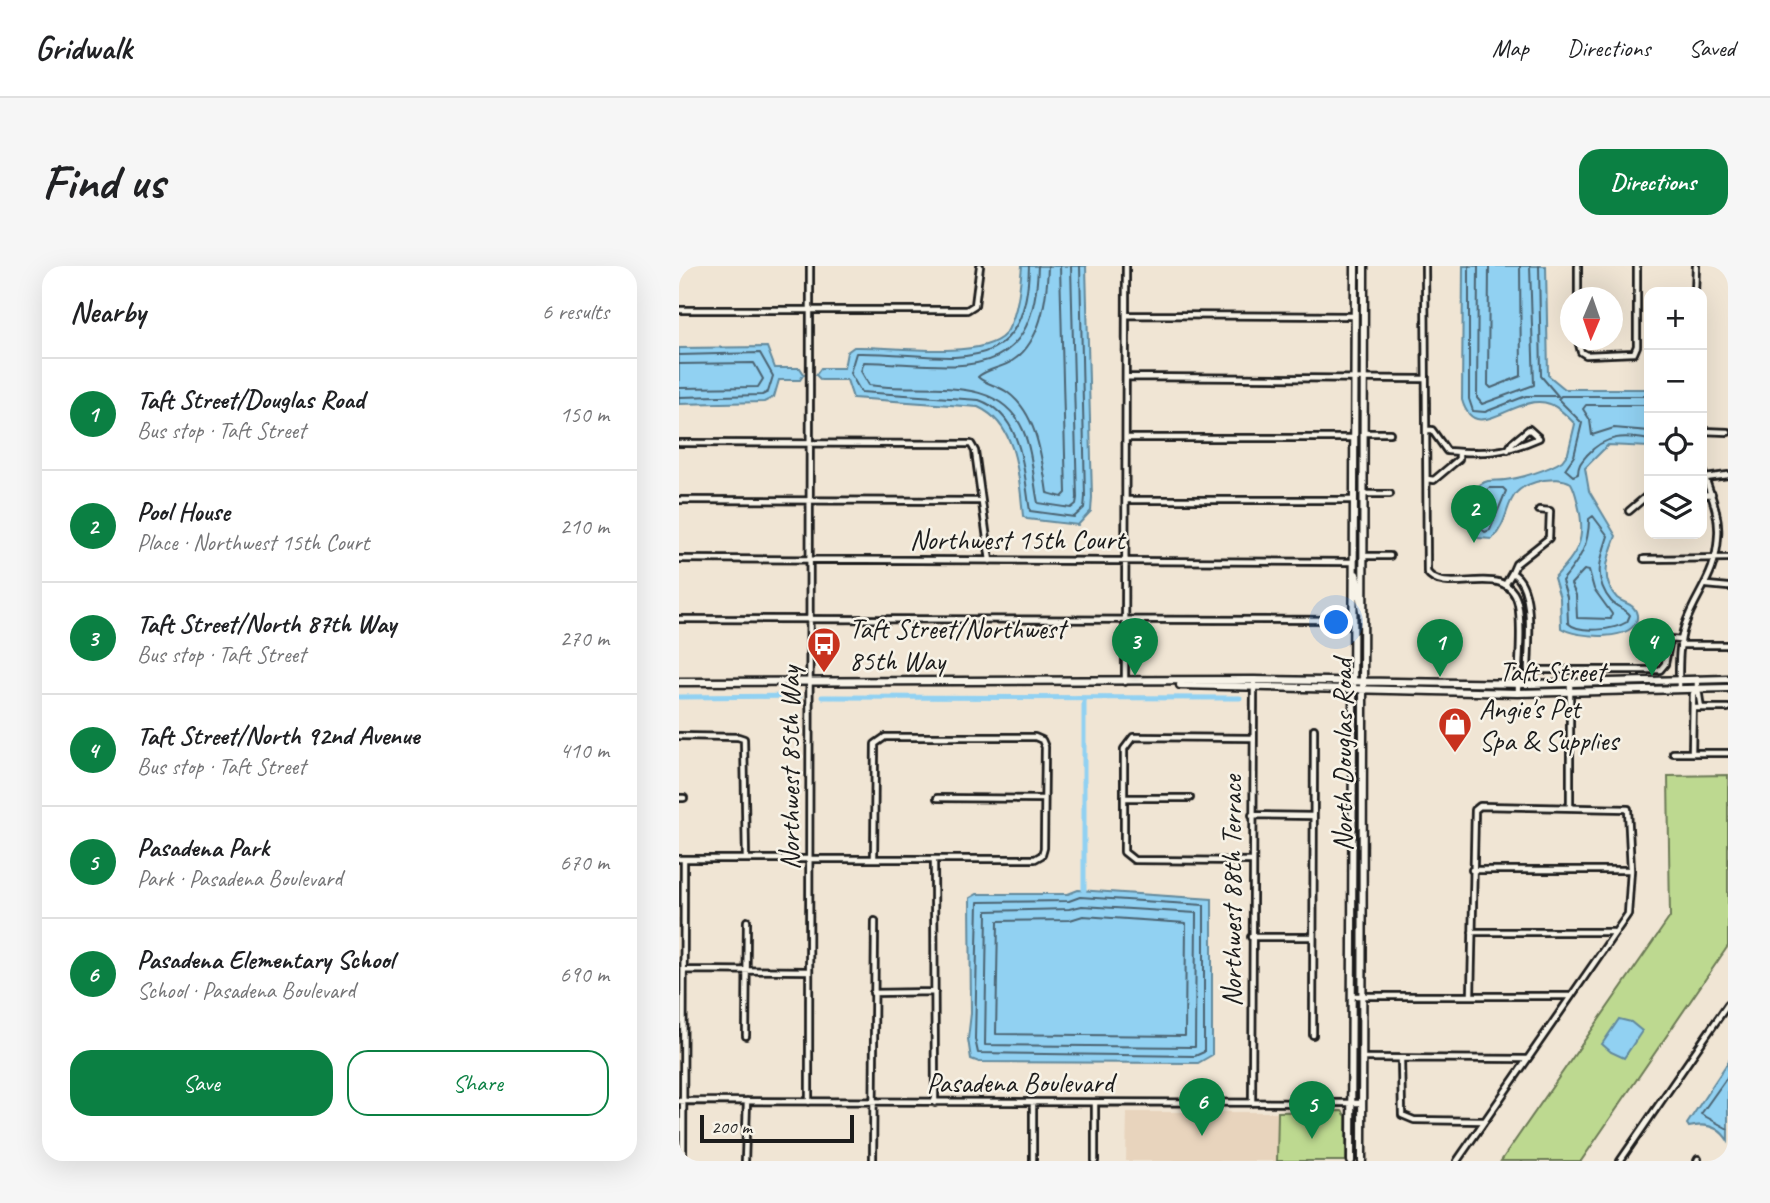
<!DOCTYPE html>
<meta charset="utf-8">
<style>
body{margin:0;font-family:Caveat,sans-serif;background:#f6f6f6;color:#202124}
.controls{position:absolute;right:21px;top:21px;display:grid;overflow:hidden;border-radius:14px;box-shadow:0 7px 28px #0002}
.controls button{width:63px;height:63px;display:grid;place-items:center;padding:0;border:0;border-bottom:2px solid #e0e0e0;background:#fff;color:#202124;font:35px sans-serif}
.compass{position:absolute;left:881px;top:21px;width:63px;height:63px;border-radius:50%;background:#fff;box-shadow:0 7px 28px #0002;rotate:182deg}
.scale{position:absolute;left:21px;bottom:18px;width:154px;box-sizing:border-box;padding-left:7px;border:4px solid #1c1c1c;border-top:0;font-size:19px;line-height:24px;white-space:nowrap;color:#1c1c1c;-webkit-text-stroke:5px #f7f3e8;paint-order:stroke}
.you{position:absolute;left:658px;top:357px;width:24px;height:24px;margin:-18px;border:5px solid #fff;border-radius:50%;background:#1a73e8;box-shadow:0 0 0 10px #1a73e833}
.badge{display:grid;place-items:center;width:46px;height:46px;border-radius:50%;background:#0b8043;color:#fff;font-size:23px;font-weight:700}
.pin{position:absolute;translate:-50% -58px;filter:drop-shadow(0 2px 4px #0008)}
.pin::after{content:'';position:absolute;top:37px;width:24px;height:21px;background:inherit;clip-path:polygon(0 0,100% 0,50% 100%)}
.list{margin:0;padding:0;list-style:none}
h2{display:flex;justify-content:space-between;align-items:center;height:91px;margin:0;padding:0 28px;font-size:30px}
h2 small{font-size:23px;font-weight:400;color:#757577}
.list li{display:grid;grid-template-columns:46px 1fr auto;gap:21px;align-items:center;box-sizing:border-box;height:112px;padding:0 28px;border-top:2px solid #e0e0e0}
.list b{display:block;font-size:26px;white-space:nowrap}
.list p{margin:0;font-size:23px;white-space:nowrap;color:#757577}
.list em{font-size:23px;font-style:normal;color:#757577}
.actions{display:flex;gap:14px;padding:21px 28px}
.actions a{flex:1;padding:16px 0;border:2px solid #0b8043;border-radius:21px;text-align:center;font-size:24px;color:#0b8043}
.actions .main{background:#0b8043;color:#fff}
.icon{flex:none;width:38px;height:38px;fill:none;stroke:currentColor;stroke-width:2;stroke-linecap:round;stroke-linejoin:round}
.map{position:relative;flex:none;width:1049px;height:895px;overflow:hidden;border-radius:21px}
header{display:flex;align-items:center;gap:42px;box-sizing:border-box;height:98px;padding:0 35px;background:#fff;border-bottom:2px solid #e0e0e0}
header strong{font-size:33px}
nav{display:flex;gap:38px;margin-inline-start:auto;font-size:24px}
.intro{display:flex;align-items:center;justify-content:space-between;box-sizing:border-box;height:168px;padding:0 42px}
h1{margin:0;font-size:49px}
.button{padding:18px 32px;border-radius:21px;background:#0b8043;color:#fff;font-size:24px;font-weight:700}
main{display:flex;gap:42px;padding:0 42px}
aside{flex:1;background:#fff;border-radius:21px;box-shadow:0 7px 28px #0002}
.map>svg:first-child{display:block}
</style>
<header>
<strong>Gridwalk</strong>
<nav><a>Map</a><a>Directions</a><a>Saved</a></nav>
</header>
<div class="intro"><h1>Find us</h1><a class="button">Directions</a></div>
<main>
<aside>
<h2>Nearby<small>6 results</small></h2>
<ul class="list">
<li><span class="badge">1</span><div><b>Taft Street/Douglas Road</b><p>Bus stop · Taft Street</p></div><em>150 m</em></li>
<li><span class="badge">2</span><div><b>Pool House</b><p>Place · Northwest 15th Court</p></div><em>210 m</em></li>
<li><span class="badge">3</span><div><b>Taft Street/North 87th Way</b><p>Bus stop · Taft Street</p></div><em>270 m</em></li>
<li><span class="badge">4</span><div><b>Taft Street/North 92nd Avenue</b><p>Bus stop · Taft Street</p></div><em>410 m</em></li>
<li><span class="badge">5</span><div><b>Pasadena Park</b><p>Park · Pasadena Boulevard</p></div><em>670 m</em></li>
<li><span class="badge">6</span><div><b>Pasadena Elementary School</b><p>School · Pasadena Boulevard</p></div><em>690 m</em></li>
</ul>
<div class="actions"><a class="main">Save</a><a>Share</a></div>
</aside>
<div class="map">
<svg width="1049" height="895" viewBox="0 0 1049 895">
<rect width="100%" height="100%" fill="#f0e5d4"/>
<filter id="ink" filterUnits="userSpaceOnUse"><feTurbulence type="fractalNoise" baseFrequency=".0143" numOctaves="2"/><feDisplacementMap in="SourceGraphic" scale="14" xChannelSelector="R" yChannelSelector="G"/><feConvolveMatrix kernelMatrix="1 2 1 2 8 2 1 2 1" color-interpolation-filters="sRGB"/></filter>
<g filter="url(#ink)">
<path fill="#e8d4bd" d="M448 846H599L598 895H447Z"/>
<path fill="#bdd990" stroke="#6c7a56" stroke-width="2" d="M1049 509V680L902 895H822L991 651 989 510Z
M663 845 667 850V895H598L599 846Z"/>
<path fill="#91d1f2" stroke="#62899c" stroke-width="2" d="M343 0H407L413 231 412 245 399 259 348 253 344 250C340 211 339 159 299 141L174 132 168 114H142L137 109 142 102H165L168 86 175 81C208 79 311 97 329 64 339 45 341 21 343 0Z
M784 0H867L869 109 886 123H970V181L929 179 906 202 910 225 937 270C929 291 920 313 938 332 945 338 956 337 958 349 961 377 896 372 882 362L881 332 875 312C899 286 908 274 899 238 897 230 896 224 892 217 883 212 874 213 865 214 819 223 837 248 813 273L799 272C789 257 786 221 809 215 814 214 820 215 826 214 842 212 869 204 883 195L889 187 896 158C890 152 880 141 871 138 837 125 797 182 783 134Z
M88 81 96 102H121L125 108 121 114H100L95 131 85 136 0 138V82Z
M399 624 533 633V789L519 797 300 796 292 793 289 773 292 747 291 632 298 628H389Z
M940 753 952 756 963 765 945 792 932 786 923 778Z
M1049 796V875C1040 860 1026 857 1010 861L1008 858Z"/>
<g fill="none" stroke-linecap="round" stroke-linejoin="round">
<path stroke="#4b6472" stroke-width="2" d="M350 0C347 123 264 85 177 87L171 107 182 126 300 134C345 150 344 205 351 245L395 251 405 242 406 231 401 0
M359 0C355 124 277 98 185 96L182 105 190 119C242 128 318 105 344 164 354 187 354 214 359 237L392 242 397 238 398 232 392 0
M369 0C368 31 362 77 333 95 323 102 307 103 299 111 306 118 320 120 328 126 359 148 363 194 368 227L383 231 387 227 381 0
M790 0V133L794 145 806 146 847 130H879L862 110 860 0
M799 0 798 132 803 138 855 119 851 0
M810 0 809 119 812 122 842 110 841 0
M0 89 81 87 94 110 89 126 83 129 0 131
M0 98 75 97 84 113 79 121 0 122
M970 130H882L879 133 903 157 895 190 886 203 894 210 899 208C899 199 902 196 908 189 926 169 945 169 970 174
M970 139H907L904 143 911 154 913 169 935 162 970 165
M810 222H824L827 225 811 264 806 266 800 261C796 246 799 233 810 222Z
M914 250 929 270C921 294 914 313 932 335 938 342 946 342 951 349L948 356C935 364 900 368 889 357L888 331 883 315C900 294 910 281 910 253Z
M905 304 910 305 915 323 933 348 932 353 898 352 897 329 892 318Z
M401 631 525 639V786L516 790 299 787 296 773 299 636 390 635Z
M403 640 517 647 516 781 306 779 308 645 390 643Z
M404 650 507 657 506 770 317 768 319 655 391 654Z
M1049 810 1022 848 1049 863"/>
<path stroke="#91d1f2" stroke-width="5" d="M0 431 121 430
M143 431 561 432
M405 432V624"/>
<g stroke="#1c1c1c" stroke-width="10">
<path id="street" d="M746 0 748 306C767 333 829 292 839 338 844 362 839 401 839 427
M899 0V32
M1016 26 1017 0
M0 44H288L296 39 301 0
M448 49 676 50
M899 74 902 86 907 89 955 87 958 80V0
M448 111 746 113
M748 164H753L768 185C805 188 826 187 860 172L850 163 833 177 829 184
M1023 165 1049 166
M685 167H711
M447 172H675
M0 177 292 178 296 185 311 295
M1026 212 1049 209
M748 213 755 214 780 193V186
M685 228H711
M1023 229 1033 228
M0 234 302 235
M447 234H675
M860 244 871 245 870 272 837 298 833 307C857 319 849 381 849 404H981L986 398 991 373 1002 374
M950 245 970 228
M685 290H711
M0 293 674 296
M965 293 1049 292
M826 319 833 307
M1028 319 1049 321
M0 353 675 354
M1001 379H1049
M446 416 447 0
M1000 423C1000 402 999 379 1006 359 1018 325 1037 311 1039 270 1041 246 1030 225 1023 203
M1019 423 1022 442
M1014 442H1049
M0 470 59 471 65 473 67 593
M994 487H1049
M1013 487 1014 428 1018 423V413
M0 532H5
M258 532 365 533
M446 532H511
M891 540V417
M573 549 634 550
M0 593H356L363 589 365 582 366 481 363 474 356 471H206L196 478 195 593
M255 594 256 837
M572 595 455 594 445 586V483L454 471 573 472
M793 604H952
M793 666H934
M572 671H633
M6 704 130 705
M194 727 256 726
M673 730H890
M634 769 635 463
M67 770 68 655
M683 792 847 793
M722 793 723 849 735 854 805 855
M0 835 682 837
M130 836 131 0
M573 837 575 418
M4 895 5 593
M66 895 68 835
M194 895 196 655
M354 895V837
M416 895V837
M778 895 949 648 952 604 949 543 801 540 796 544 792 729
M941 895 1049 738
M1018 895 1019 893"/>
</g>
<g stroke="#1c1c1c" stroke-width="11">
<path id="secondary" d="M677 308 683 345
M0 416 575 414 850 418 1049 413
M501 419 839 427 1049 422
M672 895 676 0
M683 895 685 0"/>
</g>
<use href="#street" stroke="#f7f3e8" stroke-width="4.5"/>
<use href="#secondary" stroke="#f7f3e8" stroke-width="6"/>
</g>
</g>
<defs>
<g id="bus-pin" transform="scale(1.75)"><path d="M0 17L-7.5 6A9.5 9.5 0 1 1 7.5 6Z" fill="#c8321e" stroke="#f7f3e8"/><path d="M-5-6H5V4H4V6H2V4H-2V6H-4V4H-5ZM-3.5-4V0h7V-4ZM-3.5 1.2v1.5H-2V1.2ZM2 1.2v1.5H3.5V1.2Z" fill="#fff"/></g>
<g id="shop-pin" transform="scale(1.75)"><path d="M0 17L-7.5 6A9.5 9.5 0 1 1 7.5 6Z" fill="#c8321e" stroke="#f7f3e8"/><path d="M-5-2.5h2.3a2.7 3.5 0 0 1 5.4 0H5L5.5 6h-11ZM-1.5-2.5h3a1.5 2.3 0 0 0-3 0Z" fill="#fff"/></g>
</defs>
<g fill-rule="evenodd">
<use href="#bus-pin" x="145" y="378"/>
<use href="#shop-pin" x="776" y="458"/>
</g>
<g text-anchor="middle" stroke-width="5" stroke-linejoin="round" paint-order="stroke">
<g font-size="28" fill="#1c1c1c" stroke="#f7f3e8">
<text x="338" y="283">Northwest 15th Court</text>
<text x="873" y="415">Taft Street</text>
<text transform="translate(663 489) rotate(-90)" y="10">North Douglas Road</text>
<text transform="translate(110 502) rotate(-90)" y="10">Northwest 85th Way</text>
<text transform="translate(552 625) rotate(-90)" y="10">Northwest 88th Terrace</text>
<text x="341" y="826">Pasadena Boulevard</text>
</g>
<g font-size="28" fill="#1c1c1c" stroke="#f7f3e8" text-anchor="start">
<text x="170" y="372">Taft Street/Northwest<tspan x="170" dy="32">85th Way</tspan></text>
<text x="800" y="452">Angie's Pet<tspan x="800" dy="32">Spa &amp; Supplies</tspan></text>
</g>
</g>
</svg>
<div class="controls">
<button>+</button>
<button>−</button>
<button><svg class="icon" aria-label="locate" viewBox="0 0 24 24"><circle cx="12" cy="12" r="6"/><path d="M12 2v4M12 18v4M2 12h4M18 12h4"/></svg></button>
<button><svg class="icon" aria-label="layers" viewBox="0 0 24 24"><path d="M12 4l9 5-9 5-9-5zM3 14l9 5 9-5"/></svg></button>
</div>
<svg class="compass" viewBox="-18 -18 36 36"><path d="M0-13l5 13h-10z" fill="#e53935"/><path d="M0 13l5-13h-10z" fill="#757577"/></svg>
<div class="scale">200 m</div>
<div class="you"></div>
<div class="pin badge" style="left:761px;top:411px">1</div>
<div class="pin badge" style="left:795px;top:277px">2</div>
<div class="pin badge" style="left:456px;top:410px">3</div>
<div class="pin badge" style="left:973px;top:410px">4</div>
<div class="pin badge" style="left:633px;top:873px">5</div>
<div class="pin badge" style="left:523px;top:870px">6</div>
</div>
</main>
